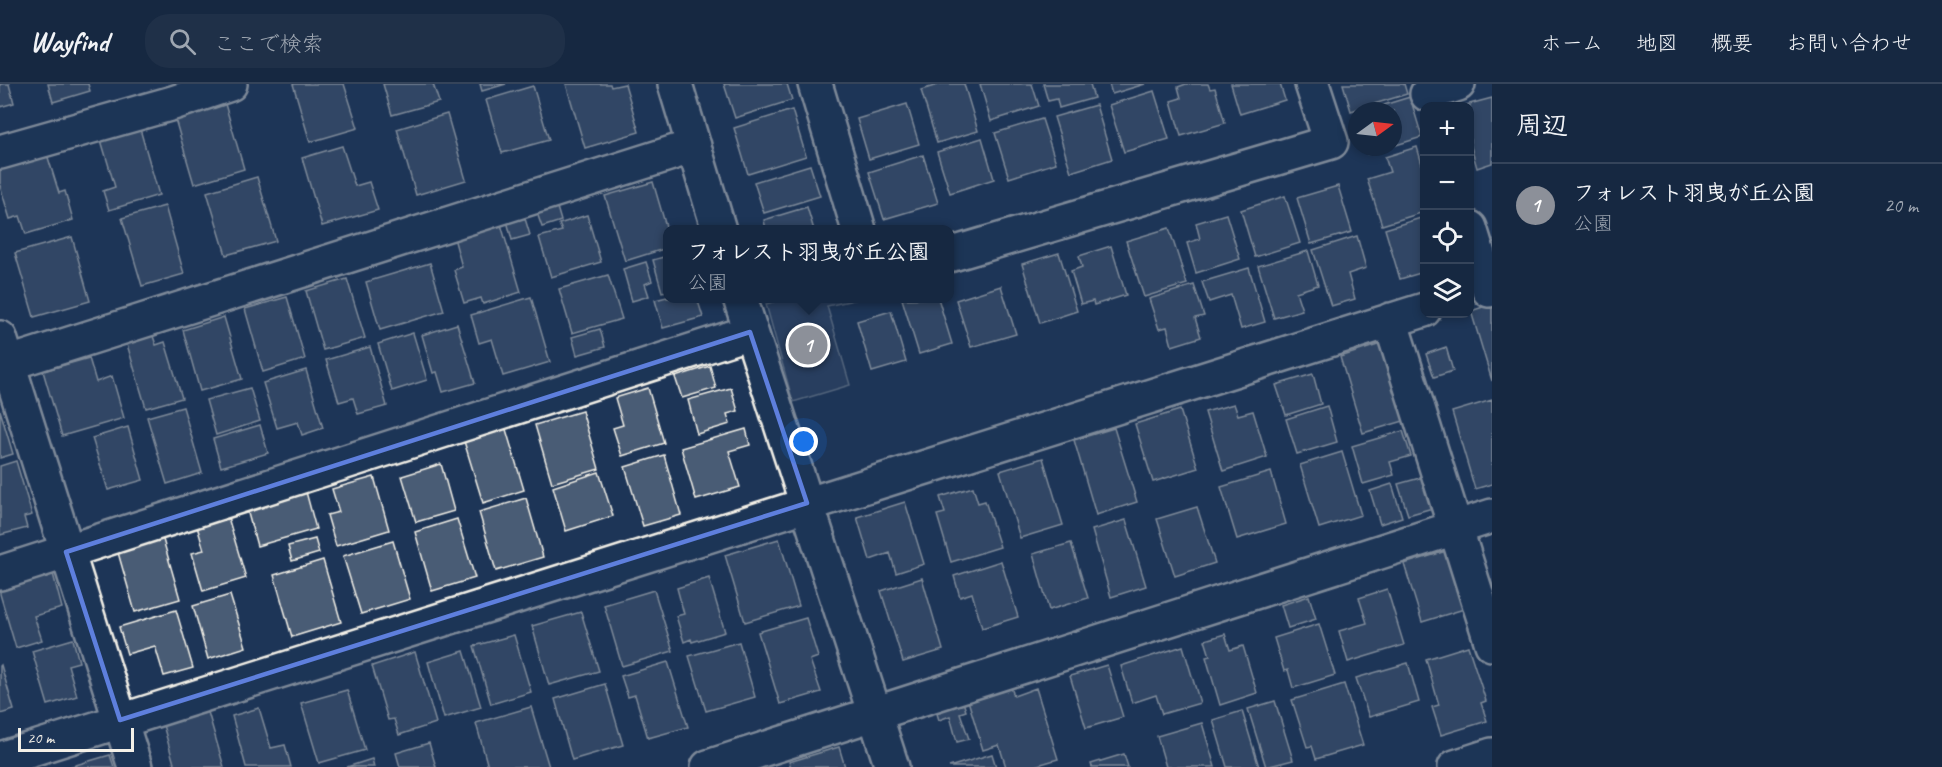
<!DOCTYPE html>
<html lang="ja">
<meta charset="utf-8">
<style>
body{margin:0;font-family:Caveat,"Klee One",sans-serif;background:#1f3048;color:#f1f3f6}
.controls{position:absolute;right:18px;top:18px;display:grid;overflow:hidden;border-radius:12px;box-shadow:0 3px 9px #0003}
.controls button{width:54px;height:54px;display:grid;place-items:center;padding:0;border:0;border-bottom:2px solid #35445a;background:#162841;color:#f1f3f6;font:30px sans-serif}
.compass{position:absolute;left:1348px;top:18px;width:54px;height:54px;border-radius:50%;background:#162841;box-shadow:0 3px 9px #0003;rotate:75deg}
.scale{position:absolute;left:18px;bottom:15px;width:116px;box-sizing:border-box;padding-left:6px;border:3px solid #f4f1e8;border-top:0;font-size:16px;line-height:21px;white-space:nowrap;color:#f4f1e8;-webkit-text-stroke:4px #1d3557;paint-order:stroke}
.you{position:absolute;left:804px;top:358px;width:21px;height:21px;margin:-15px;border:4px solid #fff;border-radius:50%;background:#1a73e8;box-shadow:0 0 0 9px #1a73e833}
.badge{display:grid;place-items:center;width:39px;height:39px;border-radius:50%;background:#8c9099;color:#fff;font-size:20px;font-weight:700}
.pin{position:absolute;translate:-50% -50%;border:3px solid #fff;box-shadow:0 2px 6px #0006}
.popup{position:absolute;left:663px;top:141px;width:291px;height:78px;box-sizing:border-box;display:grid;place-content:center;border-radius:12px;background:#162841;filter:drop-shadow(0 2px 4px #0005);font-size:20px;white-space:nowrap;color:#9ea6b1}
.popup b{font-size:22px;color:#f1f3f6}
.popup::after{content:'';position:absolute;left:50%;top:100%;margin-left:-12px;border:12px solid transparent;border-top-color:#162841}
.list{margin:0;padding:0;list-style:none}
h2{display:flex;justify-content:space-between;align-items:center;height:78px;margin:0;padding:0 24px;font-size:26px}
h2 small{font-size:20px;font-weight:400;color:#9ea6b1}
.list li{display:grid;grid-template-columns:39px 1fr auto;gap:18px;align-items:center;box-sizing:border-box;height:84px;padding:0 24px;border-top:2px solid #35445a}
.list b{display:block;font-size:22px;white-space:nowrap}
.list p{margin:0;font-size:20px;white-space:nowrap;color:#9ea6b1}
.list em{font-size:20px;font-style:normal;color:#9ea6b1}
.icon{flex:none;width:33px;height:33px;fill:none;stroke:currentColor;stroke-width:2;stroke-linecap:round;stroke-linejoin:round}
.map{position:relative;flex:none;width:1492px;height:683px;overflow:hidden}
header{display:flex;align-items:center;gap:36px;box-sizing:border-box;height:84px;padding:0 30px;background:#162841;border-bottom:2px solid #35445a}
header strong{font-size:28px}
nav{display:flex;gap:33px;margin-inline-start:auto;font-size:21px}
.search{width:420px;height:54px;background:#1f3048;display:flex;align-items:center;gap:15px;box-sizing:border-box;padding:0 21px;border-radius:24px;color:#9ea6b1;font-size:22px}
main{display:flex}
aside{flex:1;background:#162841}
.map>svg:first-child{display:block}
</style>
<header>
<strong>Wayfind</strong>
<div class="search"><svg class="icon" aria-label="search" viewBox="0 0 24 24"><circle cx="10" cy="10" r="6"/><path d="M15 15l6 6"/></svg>ここで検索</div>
<nav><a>ホーム</a><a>地図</a><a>概要</a><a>お問い合わせ</a></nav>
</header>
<main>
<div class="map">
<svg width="1492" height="683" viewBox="0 0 1492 683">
<rect width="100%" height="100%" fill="#1d3557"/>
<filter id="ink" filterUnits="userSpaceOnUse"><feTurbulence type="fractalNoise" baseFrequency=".0167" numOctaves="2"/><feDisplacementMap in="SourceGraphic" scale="12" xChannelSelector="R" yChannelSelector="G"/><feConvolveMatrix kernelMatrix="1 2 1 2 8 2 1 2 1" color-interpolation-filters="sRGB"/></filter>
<g filter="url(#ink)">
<path fill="#354a67" stroke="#949ea8" stroke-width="1.5" d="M786 214 858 215 827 222 850 301 793 318 766 220Z"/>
<path fill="#485b74" stroke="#f4f1e8" stroke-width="1.5" d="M0 0H9L14 19 0 23Z
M48 0H88L90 7 53 18Z
M293 0H344L358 44 310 58Z
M383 0H433L439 18 392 31Z
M480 0H506L482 7Z
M566 0H610L611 3 625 0 639 48 585 64Z
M724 0H787L792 16 735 34Z
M941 0H964L978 47 937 59 921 6Z
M980 0H1032L1039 22 991 37Z
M1043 0H1090L1094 14 1059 24 1057 15 1048 17Z
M1109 0H1145L1112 10Z
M1186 0H1208L1210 5 1215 4 1225 39 1181 52 1171 17 1181 14 1178 3Z
M1231 0H1280L1285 16 1240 30Z
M1343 0H1404L1407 10 1351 27Z
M533 2 549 56 502 69 486 16Z
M1154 7 1169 55 1124 68 1109 21Z
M1410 13 1422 53 1393 62V27H1364Z
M1492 14V79L1477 84 1470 59V22H1462Z
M225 20 244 85 194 100 175 35Z
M907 20 919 60 869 75 857 35Z
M1096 21 1112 75 1071 88 1054 33Z
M792 26 806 72 748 90 734 44Z
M447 30 466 96 416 111 397 45Z
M1042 35 1056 79 1009 94 995 49Z
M140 45 159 111 109 126 103 107 115 103 101 56Z
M982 54 994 95 950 109 937 68Z
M342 62 355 102 369 98 378 126 322 142 302 74Z
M1364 63H1390L1367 70Z
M1417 63 1424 87V113L1422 114 1424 128 1382 141 1367 95 1390 88 1385 73Z
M46 67 59 109 65 107 73 136 26 150 20 132 10 135 0 102V81Z
M923 71 938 119 884 135 869 88Z
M810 81 820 112 764 129 754 98Z
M257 93 276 157 226 171 207 108Z
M653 98 667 146V164L625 177 605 112Z
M1338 102 1352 148 1311 160 1297 114Z
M1285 112 1300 159 1255 173 1241 126Z
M556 120 561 137 542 143 536 126Z
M165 122 184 190 142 202 122 134Z
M807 123 814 146H766L764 136Z
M523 128 530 151 512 156 506 133Z
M1226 130 1240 175 1196 189 1187 159 1200 155 1196 139Z
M587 131 601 178 551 193 539 153 562 147 559 140Z
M1424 133V188L1400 195 1385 145Z
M500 137 521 208 483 220 481 214 464 219 454 186 462 183 453 150Z
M1169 144 1187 200 1144 213 1126 157Z
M1357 152 1366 184 1348 190 1355 215 1331 222 1313 166Z
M72 153 90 217 34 233 15 169Z
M1111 162 1126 211 1094 221 1093 217 1081 220 1071 187 1082 183 1079 172Z
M1308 167 1318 201 1296 208 1302 226 1274 234 1258 182Z
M1059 169 1077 227 1040 239 1022 180Z
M667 172V207L662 208 653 176Z
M646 178 652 197 645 200 649 212 632 217 623 185Z
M430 179 444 227 380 246 366 198Z
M1249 184 1265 238 1241 245 1231 211 1209 218 1202 198Z
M608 191 622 235 572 249 559 205Z
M347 195 365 254 323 266 306 207Z
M1194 201 1204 232 1195 234 1201 253 1172 262 1167 243 1159 245 1149 215Z
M1001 202 1016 250 971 263 956 216Z
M287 213 305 275 263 288 245 225Z
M531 213 550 278 503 292 492 255 479 259 471 231Z
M667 213V214H697L703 233 663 244 655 216Z
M938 214 952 260 919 270 902 215Z
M1492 220V297L1471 227Z
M891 227 906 278 872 288 857 237Z
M224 233 242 295 200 307 183 246Z
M457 240 475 299 443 308 437 288 433 289 422 251Z
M600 245 605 263 577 271 572 253Z
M152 249 156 261 165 258 182 314 146 324 126 257Z
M413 249 427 296 392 307 378 260Z
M1384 259 1407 336 1363 349 1340 273Z
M370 263 387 322 358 330 353 314 339 318 326 276Z
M1446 263 1453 287 1434 293 1426 270Z
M89 274 96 298 112 292 124 334 62 352 43 287Z
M710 282 716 304 682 314 675 293Z
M306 286 323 344 302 351 298 338 277 344 263 299Z
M1313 290 1321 320 1286 331 1276 301Z
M250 304 260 337 216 351 206 316Z
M648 304 664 359 622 372 613 344 623 341 615 314Z
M731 304 738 327 727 330 730 340 697 350 688 316Z
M1492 316V400L1475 405 1452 328Z
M1234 320 1238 331 1253 327 1267 373 1223 387 1205 328Z
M1327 322 1337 358 1297 370 1286 335Z
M183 323 202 389 167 400 147 333Z
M0 326 13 370 0 374Z
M1180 326 1198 384 1153 398 1135 340Z
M582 327 599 385 552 399 535 341Z
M260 341 268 369 221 383 213 355Z
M505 342 524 406 483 419 463 354Z
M128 343 143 396 108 406 92 354Z
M1114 344 1137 418 1096 431 1074 356Z
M746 345 750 361 729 367 740 403 696 416 681 364Z
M1403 347 1411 372 1390 378 1394 391 1363 400 1352 362Z
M1342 368 1361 431 1319 444 1300 381Z
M664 371 681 431 643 442 625 383Z
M1043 374 1063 441 1020 454 1000 387Z
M16 377 32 431 24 433 27 444 0 451V382Z
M441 380 454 427 416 438 402 392Z
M599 388 613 432 566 447 553 403Z
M1271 388 1286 440 1237 455 1221 403Z
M1427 392 1436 423 1408 431 1398 400Z
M374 393 389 446 336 462 327 431 339 428 332 405Z
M1392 400 1402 433 1380 440 1370 407Z
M973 403 978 419 985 417 1000 463 951 478 937 431 945 429 940 413Z
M305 404 316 445 257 462 246 422Z
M526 414 543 473 496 487 479 428Z
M905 418 924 480 896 489 890 469 870 476 857 433Z
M1197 423 1215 479 1175 492 1157 435Z
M227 430 246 494 203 507 192 469 204 466 196 439Z
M457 435 475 494 432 507 415 448Z
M1126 436 1146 502 1111 513 1092 446Z
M162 452 180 515 135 528 117 465Z
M315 455 319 469 292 477 288 462Z
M779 455 799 522 745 538 725 471Z
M393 457 410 515 361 530 343 472Z
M1071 459 1088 514 1049 526 1033 470Z
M1446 467 1464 525 1422 538 1404 480Z
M323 476 341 538 292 553 274 491Z
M1001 477 1018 533 982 544 972 509 960 513 954 492Z
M52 486 62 524 34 532 42 556 16 564 0 510V502Z
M709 494 725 548 692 558 691 555 684 558 676 532 684 530 677 504Z
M922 494 943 566 903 578 881 507Z
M1387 505 1404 561 1348 578 1339 547 1367 539 1359 514Z
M654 506 673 567 622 582 604 521Z
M230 511 246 563 208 575 193 522Z
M1309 512 1316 535 1288 544 1281 521Z
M176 526 193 584 164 592 155 562 127 570 119 543Z
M581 528 599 587 549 601 532 542Z
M806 534 818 573 810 576 821 608 780 620 758 548Z
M1319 540 1335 591 1293 604 1288 586 1284 587 1274 554Z
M1225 550 1230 566 1243 562 1257 609 1220 621 1206 573 1210 572 1205 556Z
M514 551 531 608 491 620 474 562Z
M73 555 79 578 68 581 77 612 48 621 32 567Z
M739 558 755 613 706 627 689 572Z
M1183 562 1200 619 1162 630 1156 611 1132 619 1121 582Z
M1468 562 1486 617 1481 619 1487 637 1441 651 1432 623 1439 621 1426 575Z
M464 567 481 623 444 634 428 578Z
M415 568 436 639 399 651 394 635 388 636 372 582Z
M668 578 688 643 648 654 635 611 628 613 621 592Z
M1408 579 1419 618 1369 633 1356 594Z
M1 581 14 626 0 630V582Z
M1107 581 1123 633 1086 644 1070 592Z
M605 600 623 661 572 676 555 615Z
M1010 600 1014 612 1036 604 1058 675 1031 683H1006L999 661 983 666 967 613Z
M1344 600 1363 661 1316 675 1312 662 1307 663 1292 616Z
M347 606 365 666 319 679 301 619Z
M962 615 966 627 960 629 969 655 957 658 950 632 939 636 935 623Z
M1275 617 1293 676 1266 683 1248 625Z
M531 623 549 683H488L476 639Z
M259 624 271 664 285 661 291 683H246L232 632Z
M1242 627 1259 683H1227L1213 636Z
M208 628 224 683H175L163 641Z
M1202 639 1215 683H1166L1157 652Z
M429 659 436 683H400L396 669Z
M839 663 845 683H791L789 678Z
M992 670 996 683H949Z
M1124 670 1128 683H1092L1091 680Z
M110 671 114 683H69Z
M372 675 374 683H347Z"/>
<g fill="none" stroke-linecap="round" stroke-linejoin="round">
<g stroke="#f4f1e8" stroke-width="38">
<path id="minor" d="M675 0 719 146
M815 0 859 146
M1427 10 1458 0
M0 68 173 19 230 0
M1470 144 1489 206
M949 171 1331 58 1312 0
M740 214 892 683
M1390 236 1492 560
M0 254 135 683
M0 282 694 62
M0 489 750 248
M0 675 1424 226
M708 683 1492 432
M1455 683 1492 671"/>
</g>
<use href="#minor" stroke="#1d3557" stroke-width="33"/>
</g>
</g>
<path d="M0 0H1492V683H0ZM750 248 807 419 120 636 66 468Z" fill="#1d3557" fill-opacity=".55" fill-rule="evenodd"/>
<path fill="none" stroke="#5e7fdd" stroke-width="4.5" stroke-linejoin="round" d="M750 248 807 419 120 636 66 468Z"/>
</svg>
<div class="controls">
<button>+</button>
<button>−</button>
<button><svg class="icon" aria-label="locate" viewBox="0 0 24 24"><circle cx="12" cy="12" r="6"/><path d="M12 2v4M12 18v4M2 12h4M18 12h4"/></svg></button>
<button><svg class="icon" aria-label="layers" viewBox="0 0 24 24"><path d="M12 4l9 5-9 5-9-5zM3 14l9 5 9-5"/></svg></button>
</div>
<svg class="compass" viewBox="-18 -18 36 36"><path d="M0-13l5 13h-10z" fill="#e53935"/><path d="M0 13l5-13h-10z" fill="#9ea6b1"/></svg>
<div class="scale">20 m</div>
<div class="you"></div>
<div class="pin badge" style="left:808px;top:261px">1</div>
<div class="popup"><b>フォレスト羽曳が丘公園</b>公園</div>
</div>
<aside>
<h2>周辺<small></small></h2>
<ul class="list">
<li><span class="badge">1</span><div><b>フォレスト羽曳が丘公園</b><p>公園</p></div><em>20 m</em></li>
</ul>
</aside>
</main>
